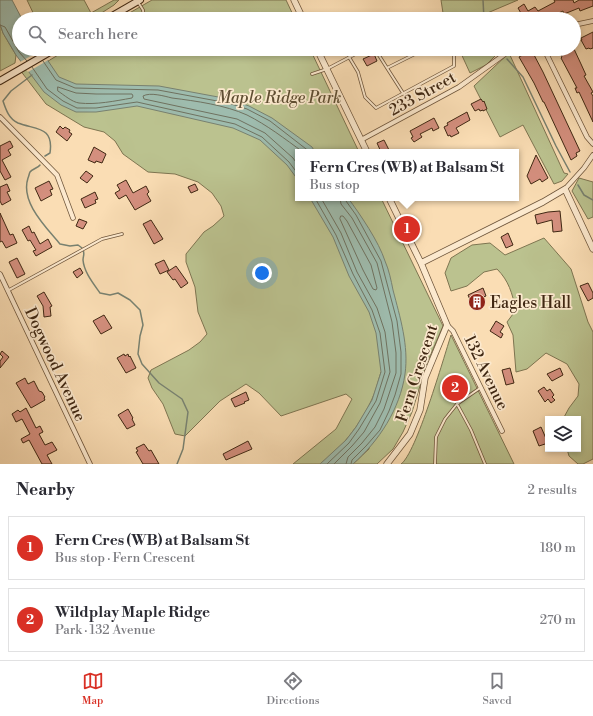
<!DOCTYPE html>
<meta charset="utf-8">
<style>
body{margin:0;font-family:"Libre Bodoni",serif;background:#f7f7f7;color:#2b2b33}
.controls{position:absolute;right:12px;bottom:12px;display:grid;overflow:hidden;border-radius:0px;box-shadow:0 2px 6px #0003}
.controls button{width:36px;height:36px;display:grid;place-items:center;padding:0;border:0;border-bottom:1px solid #e1e1e2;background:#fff;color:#2b2b33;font:20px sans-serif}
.you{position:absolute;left:262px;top:273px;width:14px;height:14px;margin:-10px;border:3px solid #fff;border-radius:50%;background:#1a73e8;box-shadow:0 0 0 6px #1a73e833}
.badge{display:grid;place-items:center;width:26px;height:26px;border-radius:50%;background:#d93025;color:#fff;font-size:13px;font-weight:700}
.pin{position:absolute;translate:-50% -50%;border:2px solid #fff;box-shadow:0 1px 4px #0006}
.popup{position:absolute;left:295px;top:149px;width:224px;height:52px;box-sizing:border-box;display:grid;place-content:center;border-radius:0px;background:#fff;filter:drop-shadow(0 1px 3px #0005);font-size:13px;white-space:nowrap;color:#7c7c81}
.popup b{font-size:15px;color:#2b2b33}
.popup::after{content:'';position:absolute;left:50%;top:100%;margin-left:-8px;border:8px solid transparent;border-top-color:#fff}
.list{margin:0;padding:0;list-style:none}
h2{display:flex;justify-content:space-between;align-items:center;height:52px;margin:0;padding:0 16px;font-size:17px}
h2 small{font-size:13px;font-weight:400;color:#7c7c81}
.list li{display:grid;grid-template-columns:26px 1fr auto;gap:12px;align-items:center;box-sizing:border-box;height:64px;margin:0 8px 8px;padding:0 8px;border:1px solid #e1e1e2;border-radius:0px}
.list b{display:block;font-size:15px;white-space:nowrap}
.list p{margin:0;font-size:13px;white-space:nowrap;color:#7c7c81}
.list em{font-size:13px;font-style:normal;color:#7c7c81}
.icon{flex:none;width:22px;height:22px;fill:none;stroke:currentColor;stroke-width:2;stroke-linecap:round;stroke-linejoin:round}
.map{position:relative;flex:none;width:593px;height:464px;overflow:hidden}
.search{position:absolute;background:#fff;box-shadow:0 2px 6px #0003;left:12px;right:12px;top:12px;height:44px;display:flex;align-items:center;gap:10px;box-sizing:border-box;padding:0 14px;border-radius:22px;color:#7c7c81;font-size:15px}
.sheet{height:196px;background:#fff}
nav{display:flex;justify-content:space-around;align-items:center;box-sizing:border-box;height:56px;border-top:1px solid #e1e1e2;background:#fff;font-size:11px;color:#7c7c81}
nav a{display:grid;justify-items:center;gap:2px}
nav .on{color:#d93025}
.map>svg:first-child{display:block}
</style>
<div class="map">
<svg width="593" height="464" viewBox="0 0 593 464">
<rect width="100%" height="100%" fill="#faddb4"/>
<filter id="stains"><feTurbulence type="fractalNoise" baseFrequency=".005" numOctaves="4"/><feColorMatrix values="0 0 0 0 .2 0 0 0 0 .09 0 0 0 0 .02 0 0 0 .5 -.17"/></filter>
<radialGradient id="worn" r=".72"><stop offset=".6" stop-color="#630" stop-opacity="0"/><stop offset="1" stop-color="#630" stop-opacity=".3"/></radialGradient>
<path fill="#bbc28f" stroke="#7e7551" d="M27 0H84L91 13 114 0H119L114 5 92 19H36Z
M152 0H286L295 19H119Z
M441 0H518L485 14 486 19H446L443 13Z
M0 24 3 33 16 55 15 63 0 71Z
M68 49H310L359 152H298V198H381L443 326 427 363 412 412 403 432 393 449 377 464H353L369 449 381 372C378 381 376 391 372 399 362 422 341 450 320 464H293L336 429 352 399 346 394 281 416 259 393 246 384 220 401 185 436 175 434 163 404 152 388 148 378 151 370 189 350 200 342 207 334 198 312 195 287 186 262V254L204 232 213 226 224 216 221 206 212 193 198 182 175 174 148 172 123 154 115 141 104 132 84 127 46 104 20 70 26 67 30 72Z
M459 49H502L486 65 470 73Z
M509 53 564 173 568 174 562 181 554 184 523 125 500 137 474 86Z
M579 178 593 182V217L588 219 572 191Z
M544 238 571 269 588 322 593 332V459L583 464H578L569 456 567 449H578V419H563L569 408 578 396 579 384 567 364 546 353 527 369 516 372 513 335 507 322 516 310C512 293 509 281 497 269L484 272 467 286 451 291 445 273 451 258 472 245 490 243 505 255Z
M451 335 514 464H401C416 454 444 357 451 335Z"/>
<path fill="#9ebcae" stroke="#788170" d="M0 0H12L22 19H19V49H40L59 77 76 84 159 86 229 99 249 106 272 118 312 147 315 152H298V180L287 165 260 140 233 128 137 106 96 112H76L61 105 44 92 16 55 3 33 0 24Z
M310 198H348C360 214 379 242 385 261 389 270 391 280 393 290 400 317 409 346 405 374 400 409 379 441 353 464H320L346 440 356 427 372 400 381 372 376 333 369 312 349 276 333 237Z"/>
<path fill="#faddb4" d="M43 49 50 59 28 72 20 62Z"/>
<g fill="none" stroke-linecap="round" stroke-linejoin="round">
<path stroke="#6f7260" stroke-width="1" d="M0 25 5 27 19 52 27 61
M43 61 56 80 75 88 158 90 228 103 247 109 270 121 310 152
M32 67 47 89 63 101 77 108H96L137 102 235 124 262 137 289 162 298 174
M58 87 76 93 96 94H132L133 96 132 98C115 101 96 105 79 103 72 102 64 95 58 91Z
M298 165 293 158 265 133 237 119 144 99 143 96C150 92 164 96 172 98 196 101 225 105 247 115 267 125 285 139 303 152
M315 198 336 235 353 274 372 310 380 333 385 372 376 401 359 429 349 443 327 464
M321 198 341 233 357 272 377 308 385 332 390 372 380 403 364 432 352 446 334 464
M340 198 341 204 352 218 377 263 392 322 396 353V373L384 409 375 427 362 443 348 457 346 464
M345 198 346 201 356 215 381 261 397 321 401 352V374L395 395 389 411 380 430 366 446 352 460 351 464
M341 216H343L347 221 371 265 377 288 376 290 373 289 363 270 340 219Z"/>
<path stroke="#788170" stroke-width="1.5" d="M483 0 484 19
M499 49 501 52
M507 59 523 77 556 146 570 172
M32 75 11 91 3 101C6 110 9 119 18 123 36 130 54 126 50 153L45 156
M40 165C38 168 32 169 30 172 29 174 29 176 28 178 20 202 46 227 60 244L70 246 78 245 82 248
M578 185 584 195 593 200
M83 250C85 254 83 256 83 260 84 272 93 283 100 293L110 295 118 293 130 300 140 310 143 325 140 336 138 354 142 364 159 383 182 399 188 412 183 449 177 464"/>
</g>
<path fill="#d48f7e" stroke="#402813" d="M554 0H573L574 3 579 0H593V6L580 11 579 8 564 14 563 11 546 19H513L522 15 518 8 524 4 528 11 535 7 538 11 555 2Z
M593 32V48L590 49 589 48 586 49 581 40H582L581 38Z
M559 49H574L581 64 586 75 584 76 593 92 591 93 593 96V122L579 92 577 93 575 88H577L561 58 562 57Z
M530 51 531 53H533L543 72 580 151 576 153 577 156 571 160 544 102H543L534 83 519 57Z
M374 54 377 61 367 66 363 59Z
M481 99 483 102 484 101 487 109 483 111V110L480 111 479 109 475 111 471 104Z
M467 112 470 120 456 128 459 133 451 137 450 135 448 136 444 127 448 125 447 123Z
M434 118 439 128 433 131 432 128 420 134 422 137 414 142 411 138 413 137 410 131Z
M60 126 63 129 65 127 70 130 69 132 72 134 67 141 56 132Z
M384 140 390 152H381L377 143Z
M10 141 13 147 8 150 11 155 2 160 11 177 5 180 0 171V146Z
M94 147 106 154 102 163 96 161 95 163 88 160Z
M536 155 548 178 542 182 540 179 531 184 527 176Z
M86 171 93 176 87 183 80 178Z
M126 180 133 193 146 186 149 192 147 194 151 201 135 210 126 195 119 199 115 193 120 190 117 185Z
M49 181 53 189 50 190 52 195 41 201 35 188Z
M7 184 10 191 7 192 11 200 2 205 0 201V187Z
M195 184 198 190 191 193 188 187Z
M95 192 98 199 95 200 96 203 85 208 81 199Z
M560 211 562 231 553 232 552 220 537 224 535 215 548 212Z
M0 213 10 235 13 234 17 243 6 248 2 241 0 242Z
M79 219 87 222 83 229 76 226Z
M151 220 163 239 154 244 143 224Z
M29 226 32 233 34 232 40 244 48 239 52 247 36 256 33 251 36 250 30 240 28 241 22 230Z
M508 233 513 245 506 248 501 237Z
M17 258 25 274 17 278 9 262Z
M164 260 169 270 160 274 155 264Z
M176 266 188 283 181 288 175 279 173 280 167 272Z
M80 268 83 273 77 278 73 272Z
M588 283 593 293V298L588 301 580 286Z
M483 288 486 296 481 298 484 305 474 309 468 295Z
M44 292 52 306 50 307 51 316 44 317 43 306 37 296Z
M104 315 112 328 101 334 93 321Z
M496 321 504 326 500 332 503 334 501 338 490 331Z
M2 351 9 357 0 368V361L3 357 0 354Z
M124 354 125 356 128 354 129 357 130 356 136 368 126 373 117 358Z
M510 368 514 383 506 385 502 370Z
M560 368 563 375 552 381 547 374Z
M25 378 28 384 34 381 39 391 42 392 45 397 44 398 45 400 31 408 16 383Z
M544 387 547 391 550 389 554 395 552 397 555 400 551 403 548 399 545 402 538 391Z
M246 392 249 400 244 402 245 403 235 407 231 399Z
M26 408 36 428 40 426 43 432 39 434 45 445 52 442 57 450 47 455 52 464H42L29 440 23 443 21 439 30 434 22 419 16 422 12 414 18 410 20 412Z
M128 409 133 418 132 419 135 425 127 429 118 415Z
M541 427 548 443 539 446 533 431Z
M248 441 252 449 226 460 223 454Z
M144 444 149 451 151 450 159 464H143L136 452 138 451 136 448Z"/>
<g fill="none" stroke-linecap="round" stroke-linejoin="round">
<g stroke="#6e553b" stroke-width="3.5">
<path id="service" d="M138 2 143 10 144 19
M421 19 429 15 437 19
M375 49 387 68 425 49
M349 57 358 72 365 97 376 108 454 66V54L450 49
M387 68 403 93 411 100
M312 74 327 69 365 49
M9 290 102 239 122 234
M457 404 471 430 485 464
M435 464 436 437 445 419 457 404 480 388"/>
</g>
<g stroke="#6e553b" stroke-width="5.5">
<path id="minor" d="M574 25 593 21
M544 49 587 137 593 144
M0 117 57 175 73 218
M361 140 459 87 512 49
M565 189 584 168 593 155
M0 274 90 464
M447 325 453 331 502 431"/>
</g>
<g stroke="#6e553b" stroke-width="7">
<path id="tertiary" d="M294 0 303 19
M317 49 367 152
M421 263 543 202 565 189 593 249
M387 464 410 434 420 410 425 378 447 325 421 263 389 198"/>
</g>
<g stroke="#402813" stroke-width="8">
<path id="secondary" d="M107 19 140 0
M0 81 55 49"/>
</g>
<use href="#service" stroke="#fce9ce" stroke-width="2"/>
<use href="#minor" stroke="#fce9ce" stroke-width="4"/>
<use href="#tertiary" stroke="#fce9ce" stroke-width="5.5"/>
<use href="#secondary" stroke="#fce9ce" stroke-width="6"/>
</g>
<defs>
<g id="building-disc" transform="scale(0.9)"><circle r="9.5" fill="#8f2418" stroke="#fce9ce"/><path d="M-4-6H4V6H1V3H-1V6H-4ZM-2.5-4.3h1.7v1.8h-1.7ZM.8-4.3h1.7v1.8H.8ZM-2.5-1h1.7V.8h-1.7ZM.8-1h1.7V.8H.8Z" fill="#fff"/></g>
</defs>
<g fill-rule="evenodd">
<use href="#building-disc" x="477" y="302"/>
</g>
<g text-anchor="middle" stroke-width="3.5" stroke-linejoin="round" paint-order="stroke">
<g font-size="16" fill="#402813" stroke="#fce9ce">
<text transform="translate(422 93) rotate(-29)" y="6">233 Street</text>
<text transform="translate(56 364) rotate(65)" y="6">Dogwood Avenue</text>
<text transform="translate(487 372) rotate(64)" y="6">132 Avenue</text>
<text transform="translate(416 373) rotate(-72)" y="6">Fern Crescent</text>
</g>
<g font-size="16" font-style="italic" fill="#5f4e32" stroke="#fce9ce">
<text x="279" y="103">Maple Ridge Park</text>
</g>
<g font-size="16" fill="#402813" stroke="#fce9ce" text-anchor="start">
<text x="490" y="308">Eagles Hall</text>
</g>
</g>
<rect width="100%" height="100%" filter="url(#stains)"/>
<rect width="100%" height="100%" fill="url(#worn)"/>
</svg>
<div class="controls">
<button><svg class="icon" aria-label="layers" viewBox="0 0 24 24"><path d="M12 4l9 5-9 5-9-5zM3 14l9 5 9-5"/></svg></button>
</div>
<div class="you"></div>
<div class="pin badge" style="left:407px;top:229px">1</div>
<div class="popup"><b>Fern Cres (WB) at Balsam St</b>Bus stop</div>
<div class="pin badge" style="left:455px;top:388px">2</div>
<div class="search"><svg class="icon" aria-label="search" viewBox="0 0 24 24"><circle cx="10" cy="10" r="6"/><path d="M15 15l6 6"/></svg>Search here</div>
</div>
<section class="sheet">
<h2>Nearby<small>2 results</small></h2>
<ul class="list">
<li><span class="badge">1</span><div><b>Fern Cres (WB) at Balsam St</b><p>Bus stop · Fern Crescent</p></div><em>180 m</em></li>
<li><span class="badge">2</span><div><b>Wildplay Maple Ridge</b><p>Park · 132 Avenue</p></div><em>270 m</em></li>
</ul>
</section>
<nav>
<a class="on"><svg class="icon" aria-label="map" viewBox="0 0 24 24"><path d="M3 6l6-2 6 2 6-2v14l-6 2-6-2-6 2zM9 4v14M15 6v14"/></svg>Map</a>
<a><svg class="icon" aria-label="directions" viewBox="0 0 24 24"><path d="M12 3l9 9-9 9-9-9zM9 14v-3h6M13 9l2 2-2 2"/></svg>Directions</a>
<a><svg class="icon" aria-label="saved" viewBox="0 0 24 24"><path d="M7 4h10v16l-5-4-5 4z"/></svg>Saved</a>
</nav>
